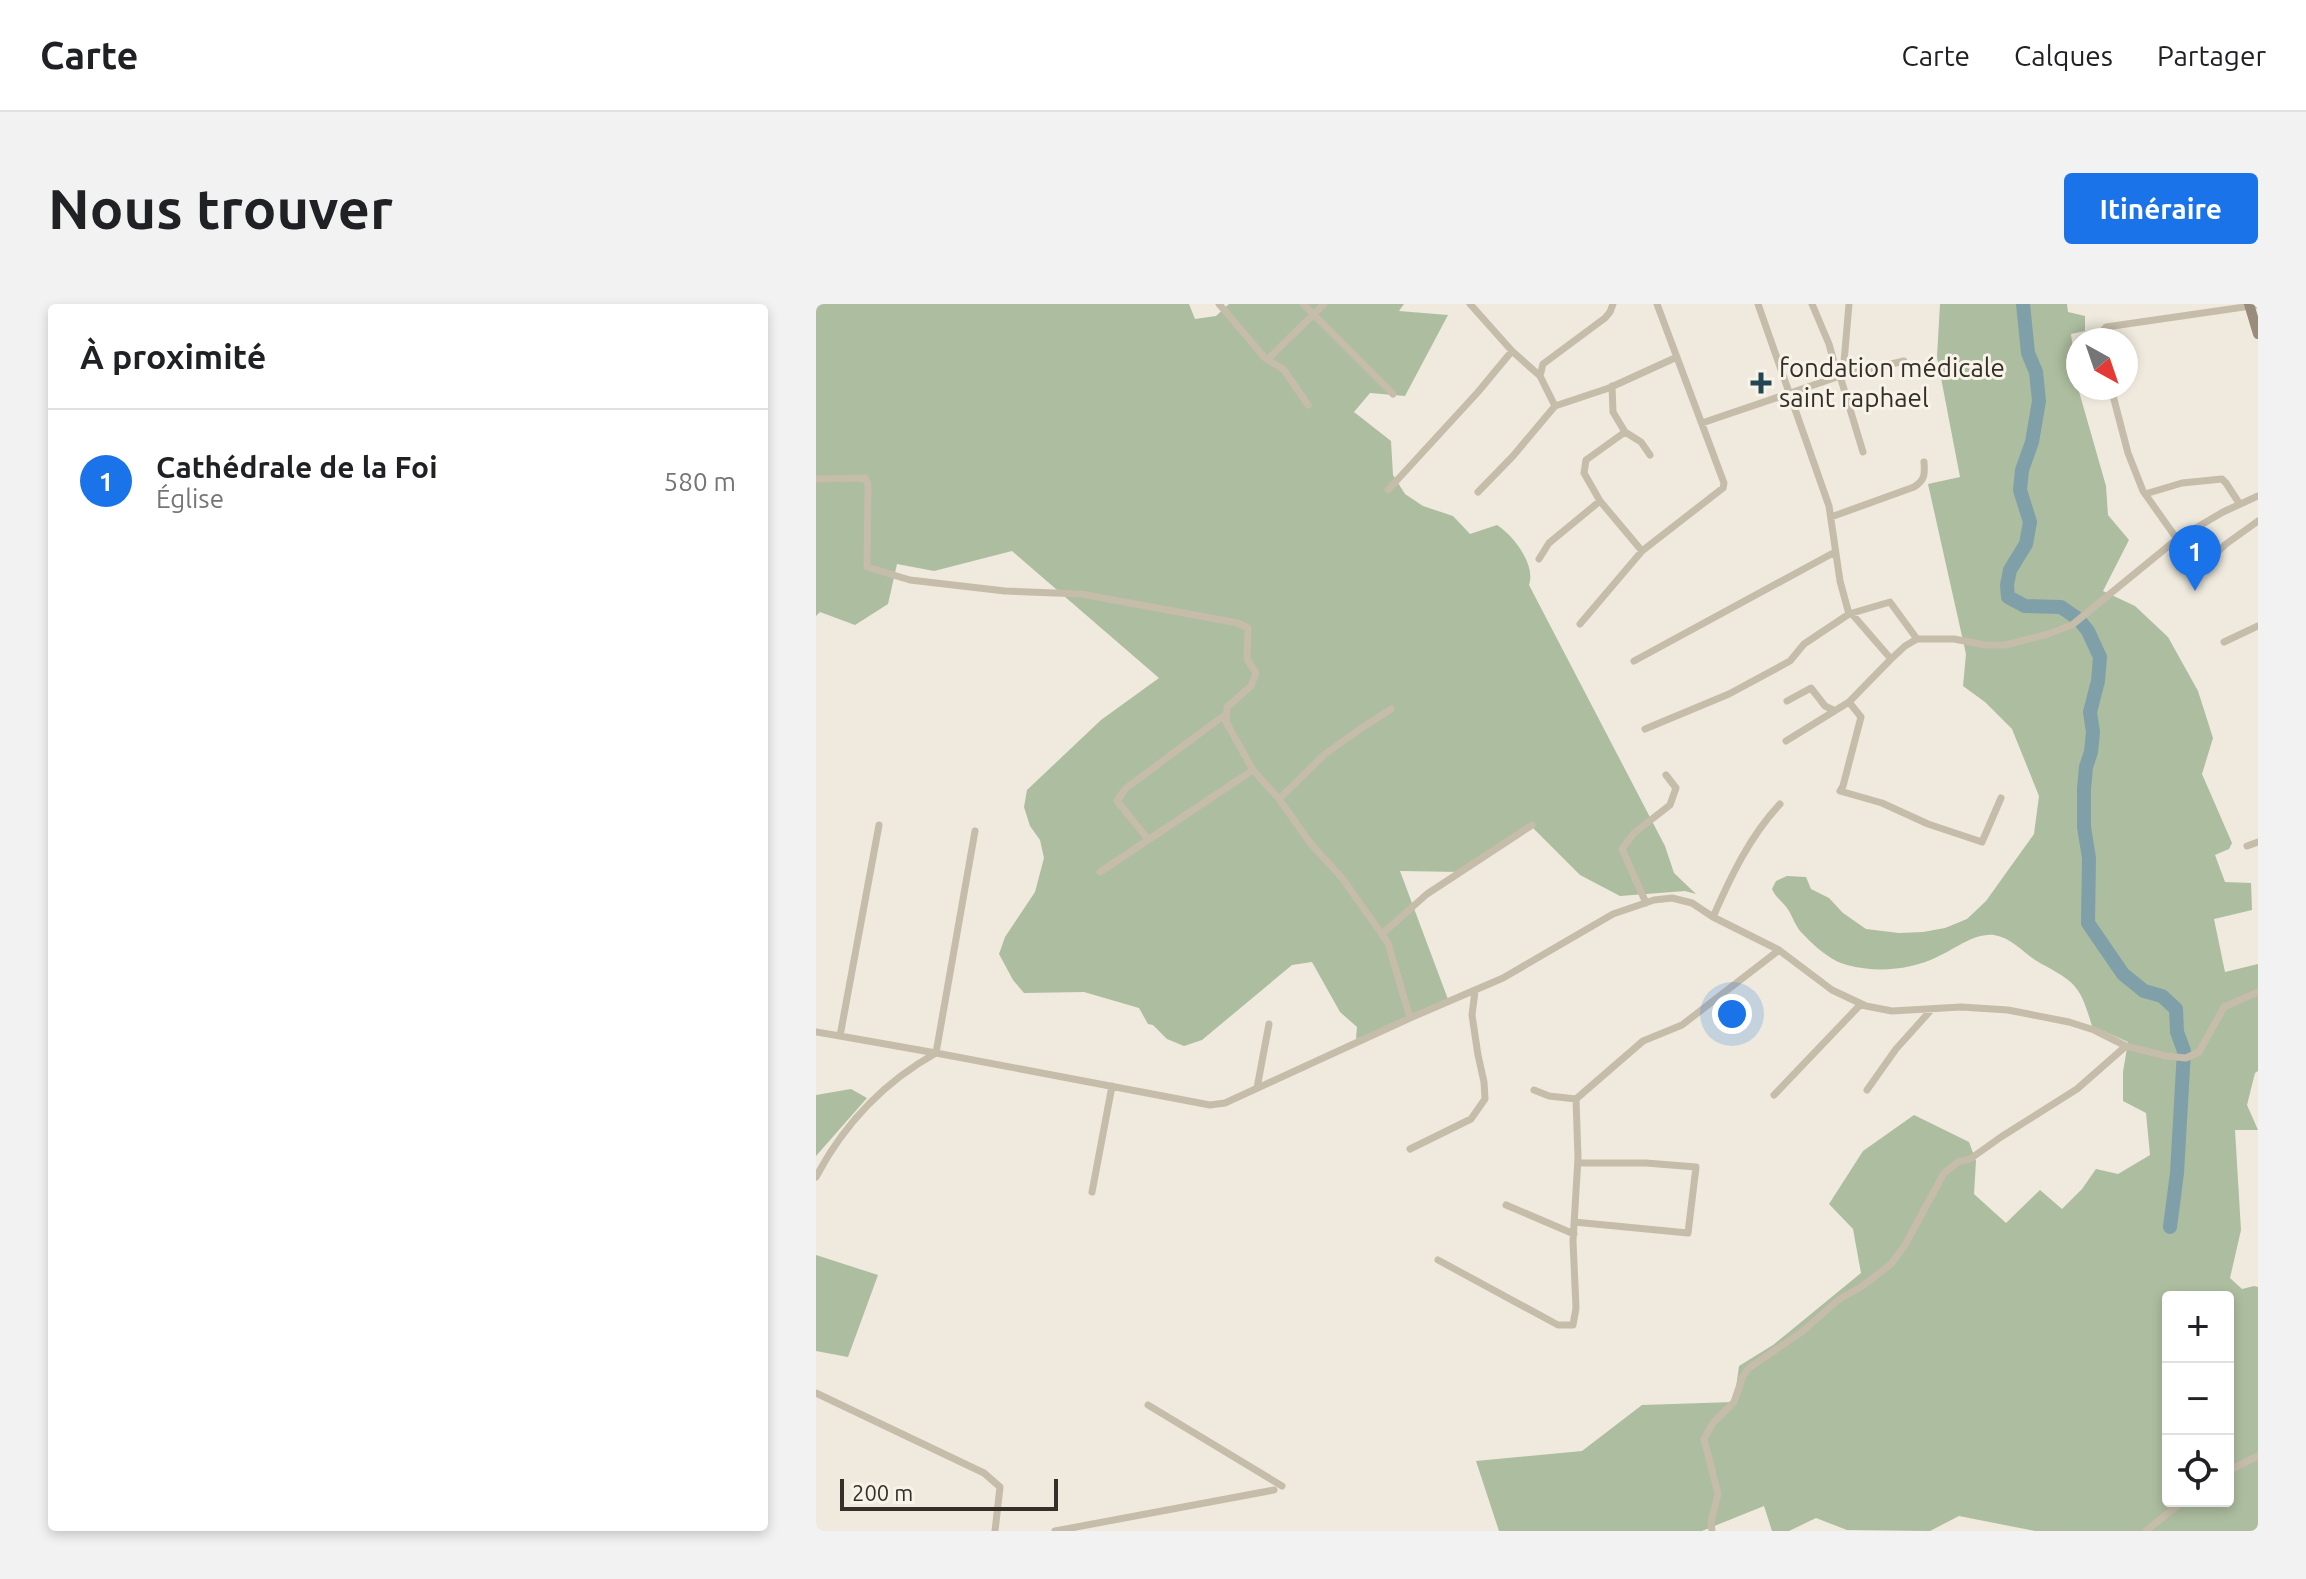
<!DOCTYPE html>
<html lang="fr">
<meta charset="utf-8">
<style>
body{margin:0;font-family:Ubuntu,sans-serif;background:#f2f2f2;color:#202124}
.controls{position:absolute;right:24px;bottom:24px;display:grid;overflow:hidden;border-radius:8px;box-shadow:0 4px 12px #0003}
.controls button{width:72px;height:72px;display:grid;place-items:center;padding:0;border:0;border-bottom:2px solid #e0e0e0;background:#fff;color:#202124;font:40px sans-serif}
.compass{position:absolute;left:1250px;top:24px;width:72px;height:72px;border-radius:50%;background:#fff;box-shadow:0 4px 12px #0003;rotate:140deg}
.scale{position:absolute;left:24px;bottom:20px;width:218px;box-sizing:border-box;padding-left:8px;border:4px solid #352f29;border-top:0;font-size:22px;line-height:28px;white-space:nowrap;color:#352f29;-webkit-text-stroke:6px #f8f3e9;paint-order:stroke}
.you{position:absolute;left:916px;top:710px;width:28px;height:28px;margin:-20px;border:6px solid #fff;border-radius:50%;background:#1a73e8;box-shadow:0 0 0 12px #1a73e833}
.badge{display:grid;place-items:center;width:52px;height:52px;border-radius:50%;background:#1a73e8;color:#fff;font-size:26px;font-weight:700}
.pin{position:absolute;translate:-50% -66px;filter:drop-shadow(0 2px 4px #0008)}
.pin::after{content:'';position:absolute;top:42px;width:28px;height:24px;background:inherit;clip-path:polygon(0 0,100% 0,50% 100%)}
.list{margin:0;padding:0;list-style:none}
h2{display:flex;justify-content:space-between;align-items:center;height:104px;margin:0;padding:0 32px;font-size:34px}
h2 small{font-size:26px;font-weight:400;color:#757577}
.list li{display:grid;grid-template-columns:52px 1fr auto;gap:24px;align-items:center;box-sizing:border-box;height:144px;padding:0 32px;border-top:2px solid #e0e0e0}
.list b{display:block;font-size:30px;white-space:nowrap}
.list p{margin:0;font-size:26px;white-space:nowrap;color:#757577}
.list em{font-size:26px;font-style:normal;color:#757577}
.icon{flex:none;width:44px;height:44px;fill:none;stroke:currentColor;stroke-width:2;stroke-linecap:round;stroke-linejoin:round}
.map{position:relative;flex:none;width:1442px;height:1227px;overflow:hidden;border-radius:8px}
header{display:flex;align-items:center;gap:48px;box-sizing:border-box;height:112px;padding:0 40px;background:#fff;border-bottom:2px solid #e0e0e0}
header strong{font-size:38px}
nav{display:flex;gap:44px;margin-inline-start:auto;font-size:28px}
.intro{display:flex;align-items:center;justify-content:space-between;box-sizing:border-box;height:192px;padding:0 48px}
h1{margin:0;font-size:56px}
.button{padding:20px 36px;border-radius:8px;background:#1a73e8;color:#fff;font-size:28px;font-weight:700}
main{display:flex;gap:48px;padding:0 48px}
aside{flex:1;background:#fff;border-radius:8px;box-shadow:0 4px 12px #0003}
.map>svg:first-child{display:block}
</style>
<header>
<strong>Carte</strong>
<nav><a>Carte</a><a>Calques</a><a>Partager</a></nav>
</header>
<div class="intro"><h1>Nous trouver</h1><a class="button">Itinéraire</a></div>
<main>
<aside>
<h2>À proximité<small></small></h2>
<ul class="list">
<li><span class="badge">1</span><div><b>Cathédrale de la Foi</b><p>Église</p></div><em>580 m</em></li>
</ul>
</aside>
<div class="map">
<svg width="1442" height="1227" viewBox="0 0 1442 1227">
<rect width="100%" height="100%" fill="#efeadd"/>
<path fill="#adbd9f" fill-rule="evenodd" d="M0 0H373L379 15 400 12 413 0H588L583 7 632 11 589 92 554 89 538 108 575 137 577 171 589 190 607 202 637 212 654 230 681 221C698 232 720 261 713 281L849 542 858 569 880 590 869 587 804 592 764 571 715 522 647 568 584 567 633 698 540 735 541 723 524 708 496 658 476 661 386 736 368 742 351 735 337 721 332 720 323 704 268 688 208 689 197 676 183 650 189 633 219 588 228 554 224 536 214 522 208 503 211 486 285 416 343 374 196 247 118 267 81 260 72 300 39 321 4 308 0 312Z
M1124 0H1251L1252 8 1269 12V27L1255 30 1262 84 1290 182 1292 211 1313 236 1287 287 1319 302 1352 333 1382 387 1397 434 1386 470 1416 539 1413 545 1399 551 1409 578 1435 579 1436 606 1398 615 1409 668 1442 660V767L1439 769 1431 801 1442 826H1419L1425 926 1414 974 1426 985 1438 982 1442 983V1227H1219L1143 1212 1114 1227 1031 1226 1000 1214 973 1227H956L948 1202 886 1227H683L660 1157 766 1147 826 1101 918 1098 923 1062 957 1041 1045 969 1037 925 1013 900 1047 847 1098 811 1153 838 1160 857 1158 890 1190 919 1224 886 1246 905 1266 885 1280 865 1302 870 1334 851 1330 809 1307 797V768L1312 738 1276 722C1264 682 1261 679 1224 659 1208 650 1197 634 1178 631 1157 629 1138 646 1121 653 1094 666 1061 669 1031 661 1015 657 998 642 987 630 979 623 977 612 971 604 965 596 960 594 956 585L960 577 971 572 990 573 995 585 1013 594 1027 609 1050 625 1083 629 1107 628 1129 624 1151 615 1170 597 1218 530 1223 492 1196 425 1169 398 1147 382 1150 350 1112 180 1144 173 1121 53ZM1352 993H1412V1197H1352Z
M35 785 51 794 0 852V791Z
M0 951 62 971 32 1053 0 1047Z"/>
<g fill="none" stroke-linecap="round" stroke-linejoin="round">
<path stroke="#7fa0a9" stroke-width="14" d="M1207 0 1212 49 1220 68 1223 97 1216 138 1206 166 1204 186 1214 218 1210 240 1194 266 1191 281 1192 293 1209 302 1245 303 1261 314
M1264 317 1272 327 1284 353 1282 377 1274 408 1277 428 1275 448 1270 463 1268 485V523L1273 554 1272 619 1307 670 1328 687 1346 692 1360 705 1361 728 1368 747 1361 869 1354 923"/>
<path stroke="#c6bcaa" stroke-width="7" d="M403 0 449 54 468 66 492 101
M487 0 577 90
M942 0 1013 202 1024 277 1033 310H1036L1075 355
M996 0 1013 40 1022 73
M1286 36V28L1290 23 1442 1
M696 47 724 72
M452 55 508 0
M796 82 797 108 809 128 825 138 834 151
M1295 84 1312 149 1327 187 1361 235
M739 102 724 72 727 60 789 14 794 8 797 0
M886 119 1024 72 1028 58 1033 0
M809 128 770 156 768 169 784 197 826 247
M1047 148 1024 72 1088 57
M0 175 49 174 52 181 51 263 94 276 189 287 265 290 422 319 432 324 431 355 440 369 435 382 411 403 410 418 437 466 463 495 495 540 526 574 572 639 594 714
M572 186 662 88 696 47 654 0
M662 188 697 152 739 102 793 84 861 53
M1329 190 1366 179 1406 175 1410 179 1423 199
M1015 213 1098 183C1109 176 1109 170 1108 158
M723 255 733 239 784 197
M1378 270 1410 240 1442 217
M764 320 826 247 907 184 908 179 841 0
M1408 338 1442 322
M818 357 1019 248
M971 397 995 384 1009 402 1019 407
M1033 398 1045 413 1027 482 1024 487 1066 499 1112 520 1166 538 1185 494
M829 425 913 390 974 357 988 340 1033 310 1074 298 1101 335
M970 437 1033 398 1075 355 1089 342 1101 335H1138L1170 341H1189L1232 330 1256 321 1361 235 1407 208 1442 192
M463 495 509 450 547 423 575 405
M63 521 24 732 120 749 159 527
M332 535 301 497 309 485 410 410
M1431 542 1442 538
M284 568 437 466
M830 599 806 545 818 529 854 501 860 484 850 471
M897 613C915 572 934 532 964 500
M566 630 611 590 716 521
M0 728 24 732
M441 784 453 720
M718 786 733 792 760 795
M1051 786 1080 745 1116 705
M958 791 1045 700
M594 845 655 815 669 795 668 778 662 751 656 711 659 687
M0 873C28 820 68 778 120 749L394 801 409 799 594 714 687 674 797 610 838 596 856 594 876 599 897 613 963 646 1016 686 1050 702 1076 707 1145 703 1192 706 1253 718 1278 726 1310 742 1350 752 1370 754 1383 748 1408 703 1442 688
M276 888 296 782
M690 901 758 930
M758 918 872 929 880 863 830 859H762
M622 956 742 1021H757L760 1004 757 937 762 854 760 795 827 737 866 721 963 646
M0 1089 168 1169 184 1183 179 1227
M332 1101 466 1182
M1412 1167 1442 1152
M239 1227 458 1186
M896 1227 895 1218 902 1190 888 1135 897 1119 918 1098 927 1072 933 1064 987 1027 1022 996 1045 983 1075 960 1089 941 1128 869 1142 858 1154 855 1185 833 1261 785 1310 742
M1330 1227 1367 1197"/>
<path stroke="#9a8c7c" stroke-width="10" d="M1433 0 1442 30"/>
</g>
<path fill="#234652" stroke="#f8f3e9" stroke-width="3" d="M941 67h8v8h8v8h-8v8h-8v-8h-8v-8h8z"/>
<g text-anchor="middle" stroke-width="6" stroke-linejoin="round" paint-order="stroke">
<g font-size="26" fill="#352f29" stroke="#f8f3e9" text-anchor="start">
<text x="963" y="73">fondation médicale<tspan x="963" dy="30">saint raphael</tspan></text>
</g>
</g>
</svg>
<div class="controls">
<button>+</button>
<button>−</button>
<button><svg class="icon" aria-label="locate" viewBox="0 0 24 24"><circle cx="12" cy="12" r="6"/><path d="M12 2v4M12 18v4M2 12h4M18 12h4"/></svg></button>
</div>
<svg class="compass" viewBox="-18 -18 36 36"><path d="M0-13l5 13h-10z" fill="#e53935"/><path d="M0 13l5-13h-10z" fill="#757577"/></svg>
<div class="scale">200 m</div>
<div class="you"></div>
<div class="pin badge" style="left:1379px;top:287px">1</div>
</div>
</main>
